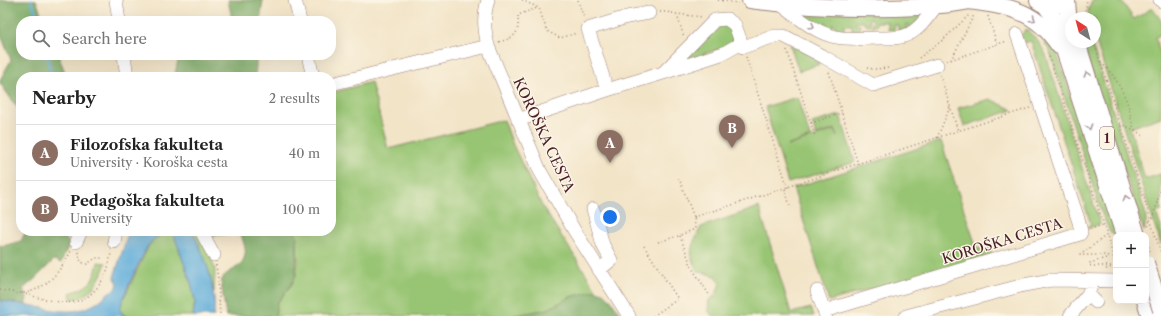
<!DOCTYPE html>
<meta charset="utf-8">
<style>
body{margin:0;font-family:"Libre Caslon Text",serif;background:#f6f6f6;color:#222}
.controls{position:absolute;right:12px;bottom:12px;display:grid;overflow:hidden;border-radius:8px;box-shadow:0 4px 16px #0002}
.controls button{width:36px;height:36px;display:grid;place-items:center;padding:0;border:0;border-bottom:1px solid #e0e0e0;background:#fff;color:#222;font:20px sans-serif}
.compass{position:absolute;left:1065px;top:12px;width:36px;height:36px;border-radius:50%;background:#fff;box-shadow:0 4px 16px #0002;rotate:324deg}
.you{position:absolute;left:610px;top:217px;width:14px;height:14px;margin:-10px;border:3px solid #fff;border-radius:50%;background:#1a73e8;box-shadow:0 0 0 6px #1a73e833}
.badge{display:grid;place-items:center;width:26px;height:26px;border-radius:50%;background:#1f6fb2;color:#fff;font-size:13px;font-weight:700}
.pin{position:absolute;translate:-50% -33px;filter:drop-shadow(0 1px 2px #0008)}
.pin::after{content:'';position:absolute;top:21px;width:14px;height:12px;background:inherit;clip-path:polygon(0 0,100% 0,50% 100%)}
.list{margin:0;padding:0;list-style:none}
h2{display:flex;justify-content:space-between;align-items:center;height:52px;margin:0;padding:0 16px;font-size:17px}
h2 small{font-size:13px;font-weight:400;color:#767676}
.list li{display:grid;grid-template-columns:26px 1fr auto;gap:12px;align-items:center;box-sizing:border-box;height:56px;padding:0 16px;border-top:1px solid #e0e0e0}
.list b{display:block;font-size:15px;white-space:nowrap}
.list p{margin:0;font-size:13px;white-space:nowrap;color:#767676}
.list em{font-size:13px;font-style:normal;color:#767676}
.icon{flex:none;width:22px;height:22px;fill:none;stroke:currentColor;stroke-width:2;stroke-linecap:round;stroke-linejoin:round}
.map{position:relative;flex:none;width:1161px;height:316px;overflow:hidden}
.search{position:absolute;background:#fff;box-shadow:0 4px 16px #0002;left:16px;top:16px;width:320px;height:44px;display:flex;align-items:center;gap:10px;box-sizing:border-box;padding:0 14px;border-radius:16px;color:#767676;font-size:15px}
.panel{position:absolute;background:#fff;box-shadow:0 4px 16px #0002;left:16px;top:72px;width:320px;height:164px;border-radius:16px}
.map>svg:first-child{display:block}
</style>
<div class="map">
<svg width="1161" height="316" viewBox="0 0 1161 316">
<rect width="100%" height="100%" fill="#fcf5e5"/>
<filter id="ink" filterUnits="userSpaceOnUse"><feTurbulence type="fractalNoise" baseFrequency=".025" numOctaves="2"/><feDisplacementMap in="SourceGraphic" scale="8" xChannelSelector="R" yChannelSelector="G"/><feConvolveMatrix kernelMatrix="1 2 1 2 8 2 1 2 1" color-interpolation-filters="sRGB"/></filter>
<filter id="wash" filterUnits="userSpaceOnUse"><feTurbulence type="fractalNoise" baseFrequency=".012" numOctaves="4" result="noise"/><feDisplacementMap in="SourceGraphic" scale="16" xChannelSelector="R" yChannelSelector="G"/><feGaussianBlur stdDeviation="0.9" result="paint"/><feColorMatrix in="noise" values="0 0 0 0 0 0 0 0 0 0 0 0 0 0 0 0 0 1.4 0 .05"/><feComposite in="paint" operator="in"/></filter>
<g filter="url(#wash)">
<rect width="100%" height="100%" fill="#f2e4c7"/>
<path fill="#98c573" stroke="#71724f" d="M1092 0H1119L1121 3 1122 2 1134 19 1152 8 1161 20V35L1155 37 1161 55V117L1130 128 1145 179 1161 174V211L1156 213 1161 227V245L1095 38V18H1089L1088 10Z
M802 11 919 12 923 15 910 29 909 24 906 25 907 29 898 31V25H895L894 30H888V22H877L876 26 872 27 873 19 870 18V25H865V22H856V25H860V30H852V25H844V31H835V25H832V30L827 29V24L825 23 824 30 802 15Z
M1031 23 1056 50 1116 236 1110 232 1102 214 1050 52 1042 38 1031 26Z
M717 25H726L733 32V40L731 45 680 62Z
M1026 29C1035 37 1041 44 1046 55L1100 224 1086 229 1091 224 1031 41 1024 43 1021 35Z
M1082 42H1091L1145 212 1146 221 1144 231Z
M790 45 810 54 820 64 799 71Z
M371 82 388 149 504 120 513 145 542 206 597 291 570 297 548 309 511 316H275L277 303 292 284 298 264 297 236 294 231H331V93Z
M797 97 810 137 787 146 835 130 837 137 835 129 816 135 812 123 840 115 855 162 788 183 765 107Z
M990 99 1013 110 964 126 958 108Z
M941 141 977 249 989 246 992 255 829 301 793 188Z
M759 207 791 313 811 308 814 316H712L708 310 709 300 716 295 720 283 716 276 697 271C687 251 692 245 701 227Z
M192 231H199L211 257 215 270 214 292 207 265Z
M167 232H170L174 235 191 283 195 301 193 316H126L121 312 120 308 122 302 149 245 158 237Z
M98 262 106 263C100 279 91 299 71 299L70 293C89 286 94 283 98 262Z"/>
<path fill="#7aaa65" stroke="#626448" d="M0 0H36L44 21H21V55H58L67 77H21V113L0 83V80L11 60 0 33Z
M228 0H263L260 21H231V14Z
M181 55H257L255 77H174C177 69 176 62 181 55Z
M26 231H62L69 244 61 263 54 260 36 278 23 289 27 298 25 305 0 300V245L3 246 21 241Z
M203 231H294L297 236 296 275 292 284 277 303 275 316H226L221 282C224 273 231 272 237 267 250 257 245 245 240 233L217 235 208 239Z
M594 291C609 291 614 306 622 316H511L548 309 570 297Z"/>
<path fill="#61adda" stroke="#566682" d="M129 231H192C202 250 210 269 213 291 215 299 214 308 214 316H193L195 301 191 283 174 235C166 229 156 237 150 243 145 249 122 298 121 306 120 309 120 309 121 312L126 316H0V300C11 303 22 304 34 306 63 313 88 316 109 292 114 290 117 289 118 283L114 277Z"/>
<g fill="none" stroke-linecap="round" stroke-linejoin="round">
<path stroke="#61adda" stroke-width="2.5" d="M31 0 39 21
M47 55 52 77"/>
</g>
</g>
<g filter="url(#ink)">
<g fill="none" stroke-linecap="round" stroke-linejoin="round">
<g stroke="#9e8279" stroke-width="14">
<path id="minor" d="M116 0 119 21
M295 0 300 21
M488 0C483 17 484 28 488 46L540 171 574 230 629 316
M1160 0 1161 1
M780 4C797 16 815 33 836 37 849 40 865 38 879 38 888 38 900 39 909 34 921 28 929 15 937 5
M738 45 743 47 775 36H784L824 57 873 85 937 65
M124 55 127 77
M308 55 313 77
M331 84 488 46
M607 90 588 29 627 17 649 13
M518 120 607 90 663 73 724 53 738 45 740 39 735 25 727 19 715 20 663 73
M593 209 603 245 611 260 599 270
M201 231 214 255
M76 242 81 231
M114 242 116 231
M817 291 826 316
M1088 294 1096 302
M824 311 1080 234 1081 232 1079 222 1017 34
M906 316 1024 285 1051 280 1116 281
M1070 316 1088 294 1093 281"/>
</g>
<g stroke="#9e8279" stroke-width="18">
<path id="major" d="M750 0C805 7 862 10 918 7 936 5 955 5 973 0
M1067 0 1068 13 1071 23
M969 1C1009 7 1035 9 1059 46
M1038 1C1047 8 1057 7 1065 0
M1045 5 1051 13 1055 22 1124 235
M1077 42 1137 235
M1145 301 1150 316"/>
</g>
<path stroke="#9e8279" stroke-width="1.5" stroke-dasharray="1 3" stroke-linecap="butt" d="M522 0 539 8 547 31 560 38 577 33
M578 0 584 19
M718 0 738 3
M660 12H666L677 14 702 17
M677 15 684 37
M988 16 997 44
M1087 18 1085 12 1087 0
M499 42C517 37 519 33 518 15L537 8
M1094 42 1149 214 1150 219 1148 228
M787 50 815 136
M1048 53 1107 235H1111
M746 57 788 188
M919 58 944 39 969 15
M951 60 974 15
M947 61 1007 41
M1101 63C1114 73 1124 93 1129 108 1131 116 1131 123 1135 130
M867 68 874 69 889 68
M829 72 858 164
M940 75 958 131
M811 123 842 113
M1120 124 1135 130 1143 136
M937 138 950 107
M1161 187 1154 214 1153 218 1150 219 1161 253
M785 189 790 206
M694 217C806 182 917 143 1030 108
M1090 229 1103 225
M680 236 692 268 710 296
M658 242 678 236 695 229 694 217 678 176
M644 246 678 299 653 316
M78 252 81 262 87 264 96 258H104
M216 265 218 279 220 316
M1115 266H1092L1089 265 1090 263 1106 258 1108 256 1106 255H1080L1107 235 1116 267
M1106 269 1113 267
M0 290C7 291 15 293 22 293 46 291 61 270 71 251
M22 293C58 303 87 314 106 273 109 267 110 259 111 252"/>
<use href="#minor" stroke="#fff" stroke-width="13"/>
<use href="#major" stroke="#fff" stroke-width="16"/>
<g stroke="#9e8279" stroke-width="18" stroke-linecap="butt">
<path id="major-bridge" d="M1146 263 1161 310"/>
</g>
<path stroke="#9e8279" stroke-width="1.5" stroke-dasharray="1 3" stroke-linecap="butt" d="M1146 239 1150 251"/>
<use href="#major-bridge" stroke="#fff" stroke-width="16"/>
</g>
<defs><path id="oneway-chevron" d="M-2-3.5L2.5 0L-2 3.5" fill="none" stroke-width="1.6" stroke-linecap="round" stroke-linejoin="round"/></defs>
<g stroke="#ae9aa0">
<use href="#oneway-chevron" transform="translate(1033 19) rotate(35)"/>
<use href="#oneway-chevron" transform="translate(812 26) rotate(30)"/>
<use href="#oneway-chevron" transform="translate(1087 74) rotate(-107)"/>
<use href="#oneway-chevron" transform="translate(1089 127) rotate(72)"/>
<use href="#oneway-chevron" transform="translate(1126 198) rotate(-107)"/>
</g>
</g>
<g text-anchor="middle" stroke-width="3" stroke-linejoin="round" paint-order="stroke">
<rect fill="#fcf5e5" stroke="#7f5f63" stroke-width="1" x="1100" y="127" width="14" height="22" rx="3"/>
<g font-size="13" font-weight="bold" fill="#4a1f2b">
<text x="1107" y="143">1</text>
</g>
<g font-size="14" fill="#4a1f2b" stroke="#fcf5e5">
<text transform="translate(544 135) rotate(65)" y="5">KOROŠKA CESTA</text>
<text transform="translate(1002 241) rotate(-17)" y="5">KOROŠKA CESTA</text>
</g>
</g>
</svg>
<div class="controls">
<button>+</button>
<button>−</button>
</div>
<svg class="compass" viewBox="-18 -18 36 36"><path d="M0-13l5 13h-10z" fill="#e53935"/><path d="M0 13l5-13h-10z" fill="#767676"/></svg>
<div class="you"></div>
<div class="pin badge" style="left:610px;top:163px;background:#8d6e63">A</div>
<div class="pin badge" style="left:732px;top:148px;background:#8d6e63">B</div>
<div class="search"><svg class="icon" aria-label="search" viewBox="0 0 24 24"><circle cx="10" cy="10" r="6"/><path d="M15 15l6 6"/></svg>Search here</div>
<section class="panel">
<h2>Nearby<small>2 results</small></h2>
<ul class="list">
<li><span class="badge" style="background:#8d6e63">A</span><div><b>Filozofska fakulteta</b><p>University · Koroška cesta</p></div><em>40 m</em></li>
<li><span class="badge" style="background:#8d6e63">B</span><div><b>Pedagoška fakulteta</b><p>University</p></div><em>100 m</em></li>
</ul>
</section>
</div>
